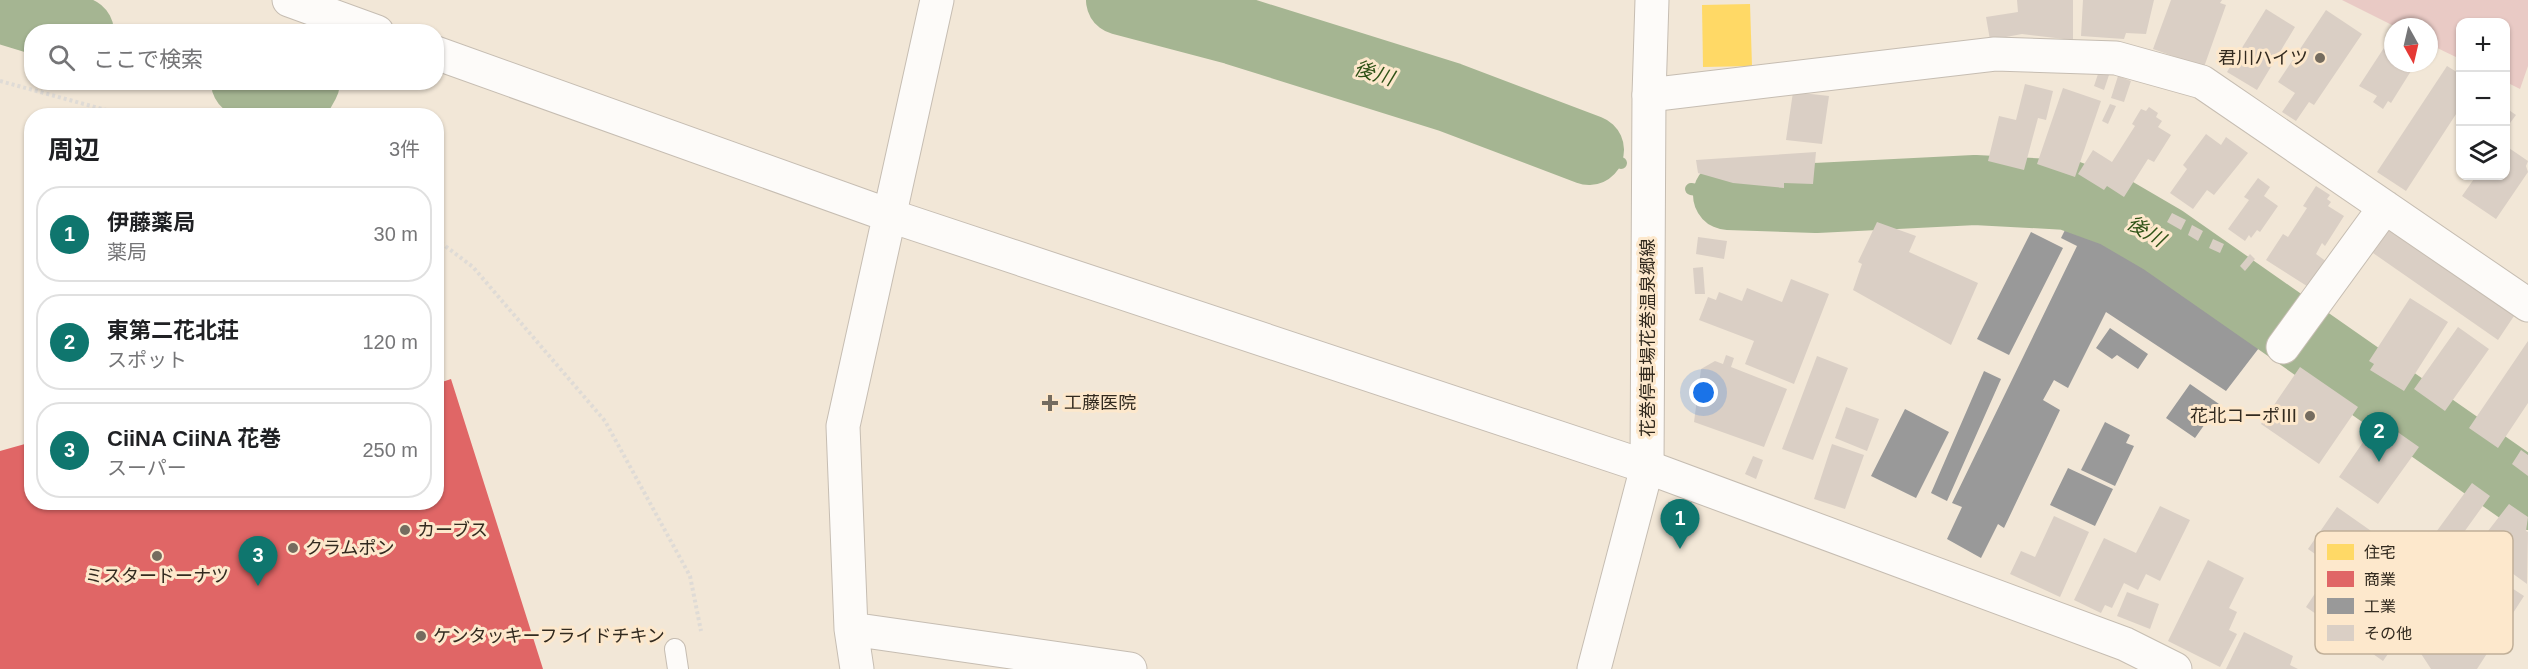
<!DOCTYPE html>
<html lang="ja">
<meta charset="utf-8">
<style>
body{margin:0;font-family:Helvetica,"Noto Sans JP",sans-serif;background:#f6f6f6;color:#202124}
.controls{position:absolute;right:18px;top:18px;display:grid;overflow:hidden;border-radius:12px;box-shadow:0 2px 4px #0004}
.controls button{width:54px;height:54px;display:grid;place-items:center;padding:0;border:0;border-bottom:2px solid #e0e0e0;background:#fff;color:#202124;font:30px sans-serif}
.compass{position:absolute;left:2384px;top:18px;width:54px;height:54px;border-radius:50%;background:#fff;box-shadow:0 2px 4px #0004;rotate:172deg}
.you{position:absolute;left:1704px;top:393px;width:21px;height:21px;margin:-15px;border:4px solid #fff;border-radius:50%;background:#1a73e8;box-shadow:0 0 0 9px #1a73e833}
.badge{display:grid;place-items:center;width:39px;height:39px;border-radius:50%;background:#0f766e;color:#fff;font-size:20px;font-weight:700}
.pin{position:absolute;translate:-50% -50px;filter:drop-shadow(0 2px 3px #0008)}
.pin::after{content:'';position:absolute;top:32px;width:21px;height:18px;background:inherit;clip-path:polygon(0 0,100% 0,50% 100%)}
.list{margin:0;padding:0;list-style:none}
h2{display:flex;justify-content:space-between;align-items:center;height:78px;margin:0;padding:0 24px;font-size:26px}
h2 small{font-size:20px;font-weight:400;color:#757577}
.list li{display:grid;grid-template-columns:39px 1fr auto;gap:18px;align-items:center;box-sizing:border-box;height:96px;margin:0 12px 12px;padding:0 12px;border:2px solid #e0e0e0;border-radius:24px}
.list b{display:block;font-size:22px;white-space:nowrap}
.list p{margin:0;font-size:20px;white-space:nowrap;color:#757577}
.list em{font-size:20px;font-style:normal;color:#757577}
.icon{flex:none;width:33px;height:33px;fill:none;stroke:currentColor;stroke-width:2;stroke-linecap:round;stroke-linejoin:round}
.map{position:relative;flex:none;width:2528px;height:669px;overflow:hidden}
.search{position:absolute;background:#fff;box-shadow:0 2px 4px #0004;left:24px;top:24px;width:420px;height:66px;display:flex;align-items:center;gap:15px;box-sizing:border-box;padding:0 21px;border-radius:24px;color:#757577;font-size:22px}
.panel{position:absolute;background:#fff;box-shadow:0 2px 4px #0004;left:24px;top:108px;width:420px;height:402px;border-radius:24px}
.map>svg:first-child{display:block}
</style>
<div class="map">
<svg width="2528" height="669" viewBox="0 0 2528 669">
<rect width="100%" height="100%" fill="#f2e7d7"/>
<path fill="#e9cac5" d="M2342 0H2528V66L2520 89 2506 82V22H2460V59L2429 44V27H2396Z"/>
<path fill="#ffd966" d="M1750 4 1752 66 1703 67 1702 5Z"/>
<path fill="#e06666" d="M451 379 543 669H0V451L32 442V502H436V384Z"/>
<path fill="#999" d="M2072 216 2086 224 2089 219 2262 344 2226 391 2106 312 2068 388 2054 380 2043 400 2060 410 2004 528 1998 524 1981 558 1947 539 1962 507 1952 503 2077 246 2061 238Z
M2031 232 2063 248 2009 355 1977 339Z
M2110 328 2148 354 2138 369 2117 355 2112 359 2096 348Z
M1984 371 2001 379 1947 501 1931 493Z
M2190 384 2219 404 2195 438 2166 418Z
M1905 409 1949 432 1916 498 1871 476Z
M2105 422 2130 435 2126 443 2134 446 2115 486 2081 470Z
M2068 468 2113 489 2095 526 2050 505Z"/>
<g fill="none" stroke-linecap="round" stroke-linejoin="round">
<path stroke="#a5b592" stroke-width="12" d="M1589 150 1621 163
M1691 189 1728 195"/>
<path stroke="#a5b592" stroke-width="70" d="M1121 0 1235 30 1449 97 1589 150
M0 8 79 32
M246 82 296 98 305 82
M1728 195 1816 198 1975 190 2068 195 2115 212 2163 240 2528 495"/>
</g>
<path fill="#dacfc5" d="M2017 0H2073V40L2022 34 1990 40 1986 17 2018 12Z
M2083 0H2154L2146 34 2126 33 2124 39 2081 36Z
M2171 0H2222L2220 3 2226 5 2204 67 2153 49Z
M2266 9 2295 27 2257 90 2227 72Z
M2326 10 2362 34 2314 105 2309 102 2296 121 2282 112 2295 93 2278 82Z
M2393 34V63H2416L2391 103 2388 101 2383 109 2373 102 2377 96 2359 86Z
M2447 66 2460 74V108L2406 191 2377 172Z
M2099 71 2109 75 2104 90 2094 86Z
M2118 76 2131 81 2124 102 2111 98Z
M2025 84 2053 91 2046 120 2038 118 2024 170 1988 161 1999 116 2016 120Z
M2063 88 2101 101 2075 177 2037 164Z
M1793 92 1829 96 1822 144 1786 140Z
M2110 104 2116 106 2108 124 2102 121Z
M2149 107 2158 113 2156 117 2162 121 2158 127 2171 135 2154 162 2148 159 2124 197 2107 186 2104 190 2078 174 2093 150 2112 162 2135 126 2132 124 2141 109 2146 111Z
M2506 108 2516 115 2510 123 2506 120Z
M2206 134 2221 145 2226 137 2248 153 2214 195 2207 190 2193 209 2170 193 2187 169 2183 165Z
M2506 146 2528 161 2526 166 2528 172 2496 219 2462 196 2476 176H2506Z
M1816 152 1813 184 1784 183V188L1733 183 1698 173 1696 160Z
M2258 178 2270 187 2264 196 2278 206 2260 232 2257 230 2251 238 2249 235 2245 241 2228 229 2249 200 2244 197Z
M2316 186 2330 195 2327 199 2331 202 2328 206 2344 216 2325 246 2322 243 2316 254 2327 262 2310 288 2266 260 2283 234 2288 237 2307 208 2303 206Z
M2172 213 2186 220 2181 230 2167 222Z
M1877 222 1916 236 1909 252 1978 283 1951 345 1853 290 1862 264 1858 262Z
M2192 225 2203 231 2198 241 2188 235Z
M2391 227 2516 313 2498 340 2373 253Z
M1698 237 1727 241 1724 259 1696 254Z
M2213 239 2224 244 2220 253 2209 248Z
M2250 254 2255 259 2245 271 2240 266Z
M1703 267 1705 294H1695L1693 268Z
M1791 279 1829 294 1794 384 1745 364 1754 341 1699 320 1708 297 1716 300 1719 292 1742 301 1747 288 1782 302Z
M2410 298 2448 322 2404 391 2370 370 2374 364 2369 361Z
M2458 327 2489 349 2445 411 2414 389Z
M2528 341V403L2498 448 2469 428Z
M1726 355 1734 358 1731 367 1787 389 1764 447 1694 422 1701 369 1715 361 1723 364Z
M1817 356 1848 368 1813 460 1782 449Z
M2300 367 2358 407 2319 464 2261 424Z
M1846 407 1879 419 1867 451 1835 438Z
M2379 419 2419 447 2378 504 2339 477Z
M1832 444 1864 455 1845 509 1814 499Z
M2521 450 2528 455V476L2512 464Z
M1753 456 1763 460 1756 479 1745 474Z
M2472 483 2490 496 2449 553 2431 539Z
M2509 504 2528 517 2526 531 2528 532 2527 584 2505 568 2500 575 2471 553Z
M2160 506 2190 520 2160 581 2146 574 2138 590 2124 583 2112 608 2105 605 2101 613 2074 600 2104 538 2136 553Z
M2337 507 2441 580 2412 622 2308 549Z
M2054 516 2089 532 2060 597 2010 574 2021 551 2035 557Z
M2208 560 2244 578 2229 608 2237 612 2229 630 2237 634 2220 667 2168 641Z
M2481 568 2524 596 2477 669H2431L2418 649 2432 628 2439 632Z
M2320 586 2333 595 2336 590 2375 617 2374 619 2399 638 2383 661 2306 607Z
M2127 592 2159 604 2150 629 2117 616Z
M2244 632 2293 656 2290 665 2298 669H2226Z"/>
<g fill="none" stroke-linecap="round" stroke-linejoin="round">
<g stroke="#c6bdb2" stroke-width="22">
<path id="lane" d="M675 649 678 669"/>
</g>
<g stroke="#c6bdb2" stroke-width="35">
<path id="street" d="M289 0 377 32
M436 53 891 216 1647 467 2125 644 2175 669
M1649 95 1995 54 2116 58 2202 82 2528 305
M2283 347 2385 207
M851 629 1130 669
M857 669 851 629 843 426 937 0"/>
</g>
<g stroke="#c6bdb2" stroke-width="35">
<path id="secondary" d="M1594 669 1647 467 1649 95 1652 0"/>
</g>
<path stroke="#dfdbd6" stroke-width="4" stroke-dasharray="3 3" stroke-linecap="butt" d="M0 81 128 116
M436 239 473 267 605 421 690 576 701 631"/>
<use href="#lane" stroke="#fdfbf9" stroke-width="20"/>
<use href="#street" stroke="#fdfbf9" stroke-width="33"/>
<use href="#secondary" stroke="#fdfbf9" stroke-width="33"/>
</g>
<g fill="#756c5f" stroke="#fde8cc" stroke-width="2">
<circle cx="2320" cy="58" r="6"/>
<path d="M1047 394h6v6h6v6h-6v6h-6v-6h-6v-6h6z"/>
<circle cx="2310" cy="416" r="6"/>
<circle cx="405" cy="530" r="6"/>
<circle cx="293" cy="548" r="6"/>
<circle cx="157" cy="556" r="6"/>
<circle cx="421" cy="636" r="6"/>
</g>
<g text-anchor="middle" stroke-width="6" stroke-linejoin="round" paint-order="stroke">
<g font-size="18" fill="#322a1f" stroke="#fde8cc" text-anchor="start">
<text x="2308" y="64" text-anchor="end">君川ハイツ</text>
<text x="1064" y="409">工藤医院</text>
<text x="2298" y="422" text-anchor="end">花北コーポⅢ</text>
<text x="417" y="536">カーブス</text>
<text x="305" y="554">クラムポン</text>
<text x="157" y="582" text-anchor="middle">ミスタードーナツ</text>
<text x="433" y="642">ケンタッキーフライドチキン</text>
</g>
<g font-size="18" fill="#322a1f" stroke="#fde8cc">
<text transform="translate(1648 338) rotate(-90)" y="6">花巻停車場花巻温泉郷線</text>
</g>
<g font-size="20" font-style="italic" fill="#2e5216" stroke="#fde8cc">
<text transform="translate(1374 73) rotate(17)" y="7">後川</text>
<text transform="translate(2146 231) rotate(31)" y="7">後川</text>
</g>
</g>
<rect x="2315" y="531" width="198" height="123" rx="9" fill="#fde8cc" stroke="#c0af98" stroke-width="1.5"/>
<rect x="2327" y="544" width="27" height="16" fill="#ffd966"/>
<rect x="2327" y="571" width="27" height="16" fill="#e06666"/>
<rect x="2327" y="598" width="27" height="16" fill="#999"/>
<rect x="2327" y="625" width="27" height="16" fill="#dacfc5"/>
<g font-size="16" fill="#322a1f">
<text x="2364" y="558">住宅</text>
<text x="2364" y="585">商業</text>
<text x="2364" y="612">工業</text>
<text x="2364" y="639">その他</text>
</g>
</svg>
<div class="controls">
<button>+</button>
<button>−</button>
<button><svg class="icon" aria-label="layers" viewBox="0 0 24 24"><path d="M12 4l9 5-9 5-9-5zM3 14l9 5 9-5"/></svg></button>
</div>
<svg class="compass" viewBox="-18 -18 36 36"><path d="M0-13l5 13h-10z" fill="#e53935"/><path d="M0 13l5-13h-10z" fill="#757577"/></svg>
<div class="you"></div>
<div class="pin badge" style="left:1680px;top:549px">1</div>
<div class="pin badge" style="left:2379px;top:462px">2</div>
<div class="pin badge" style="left:258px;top:586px">3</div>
<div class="search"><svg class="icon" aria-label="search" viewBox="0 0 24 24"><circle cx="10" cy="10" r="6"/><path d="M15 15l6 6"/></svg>ここで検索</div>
<section class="panel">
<h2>周辺<small>3件</small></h2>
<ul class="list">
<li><span class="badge">1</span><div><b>伊藤薬局</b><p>薬局</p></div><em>30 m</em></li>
<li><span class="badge">2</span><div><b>東第二花北荘</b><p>スポット</p></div><em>120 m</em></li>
<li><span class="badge">3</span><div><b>CiiNA CiiNA 花巻</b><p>スーパー</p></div><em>250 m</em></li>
</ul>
</section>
</div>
